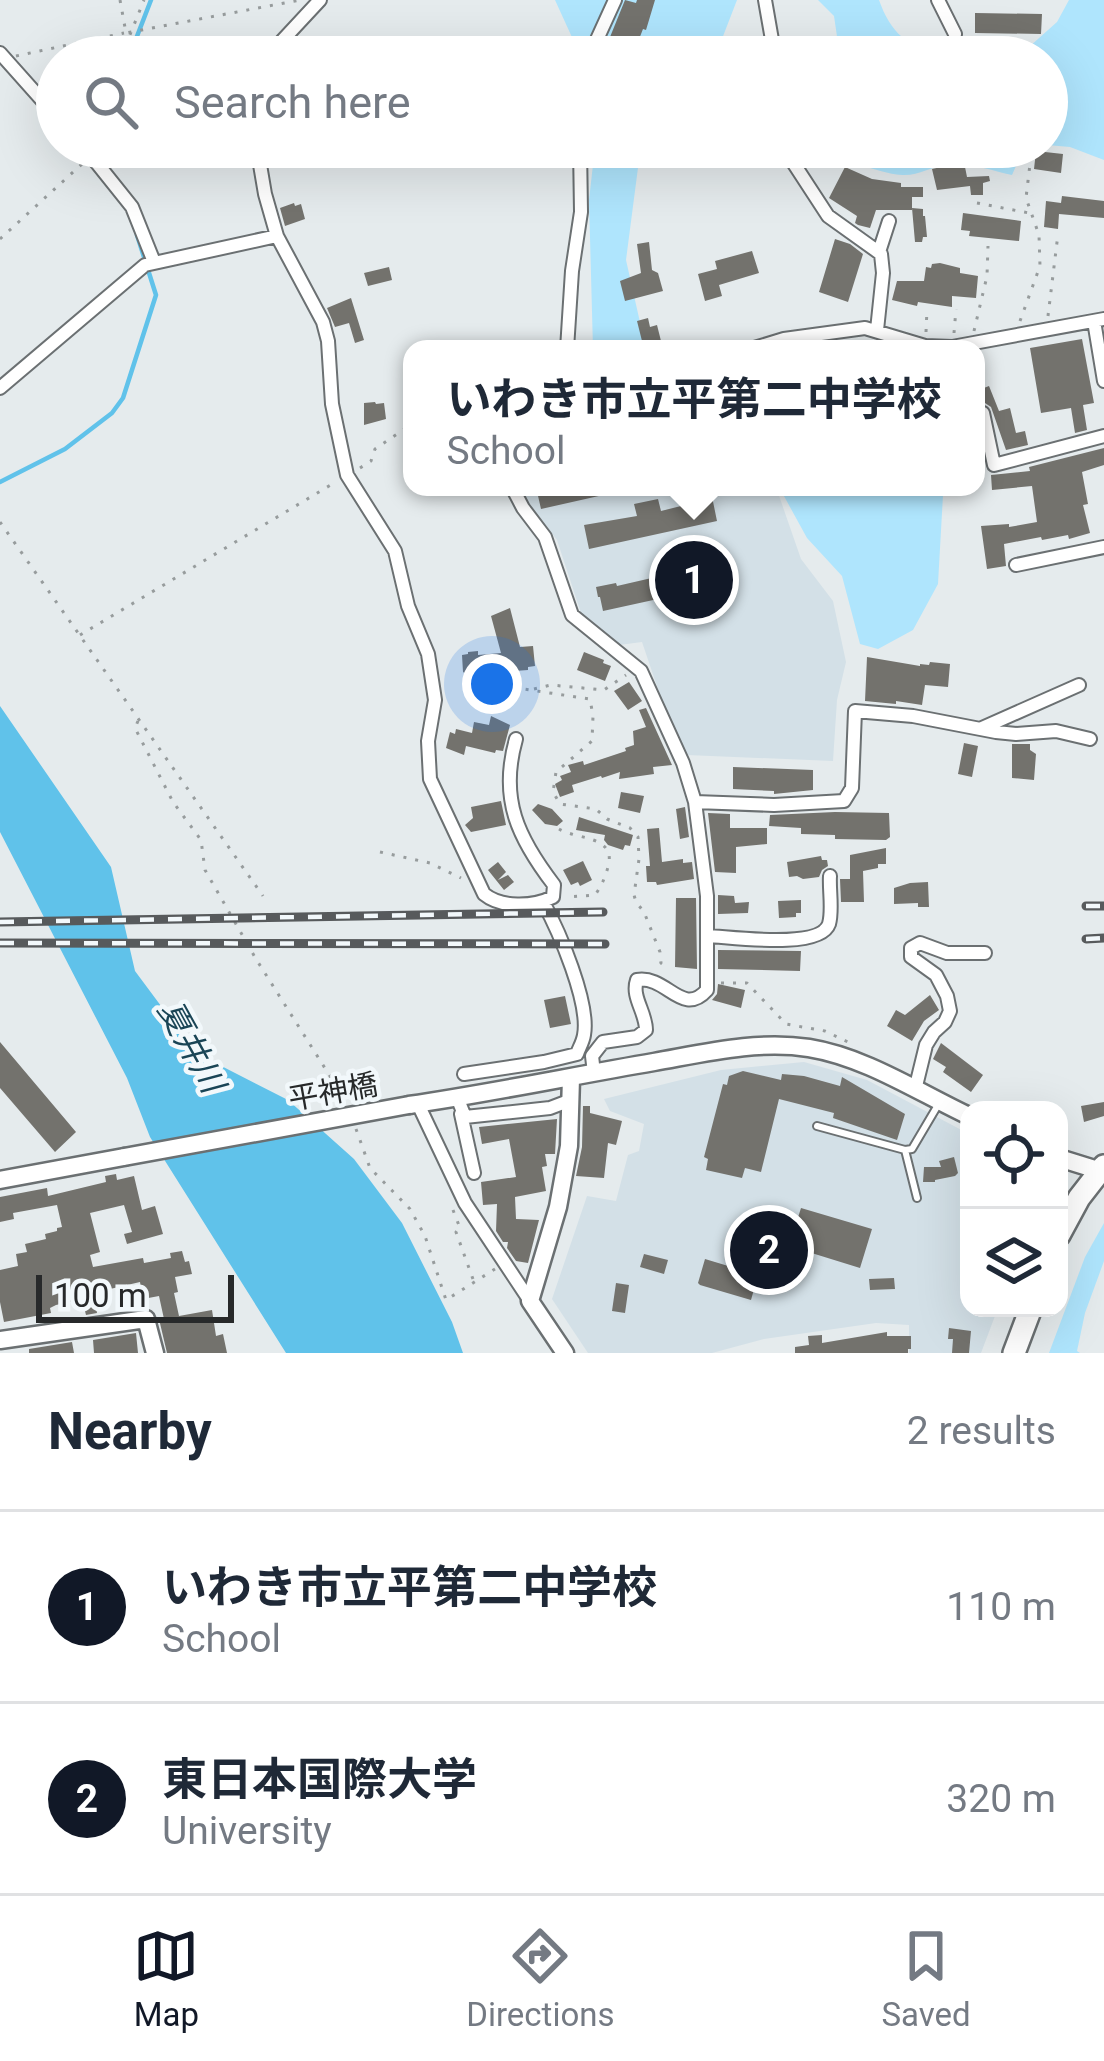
<!DOCTYPE html>
<meta charset="utf-8">
<style>
body{margin:0;font-family:Roboto,"Noto Sans JP",sans-serif;background:#f6f6f7;color:#1f2937}
.controls{position:absolute;right:36px;bottom:36px;display:grid;overflow:hidden;border-radius:24px;box-shadow:0 12px 48px #0002}
.controls button{width:108px;height:108px;display:grid;place-items:center;padding:0;border:0;border-bottom:3px solid #e0e1e3;background:#fff;color:#1f2937;font:60px sans-serif}
.scale{position:absolute;left:36px;bottom:30px;width:198px;box-sizing:border-box;padding-left:12px;border:6px solid #27292a;border-top:0;font-size:33px;line-height:42px;white-space:nowrap;color:#27292a;-webkit-text-stroke:9px #f2f8fb;paint-order:stroke}
.you{position:absolute;left:492px;top:684px;width:42px;height:42px;margin:-30px;border:9px solid #fff;border-radius:50%;background:#1a73e8;box-shadow:0 0 0 18px #1a73e833}
.badge{display:grid;place-items:center;width:78px;height:78px;border-radius:50%;background:#111827;color:#fff;font-size:39px;font-weight:700}
.pin{position:absolute;translate:-50% -50%;border:6px solid #fff;box-shadow:0 3px 12px #0006}
.popup{position:absolute;left:403px;top:340px;width:582px;height:156px;box-sizing:border-box;display:grid;place-content:center;border-radius:24px;background:#fff;filter:drop-shadow(0 3px 9px #0005);font-size:39px;white-space:nowrap;color:#747a83}
.popup b{font-size:45px;color:#1f2937}
.popup::after{content:'';position:absolute;left:50%;top:100%;margin-left:-24px;border:24px solid transparent;border-top-color:#fff}
.list{margin:0;padding:0;list-style:none}
h2{display:flex;justify-content:space-between;align-items:center;height:156px;margin:0;padding:0 48px;font-size:51px}
h2 small{font-size:39px;font-weight:400;color:#747a83}
.list li{display:grid;grid-template-columns:78px 1fr auto;gap:36px;align-items:center;box-sizing:border-box;height:192px;padding:0 48px;border-top:3px solid #e0e1e3}
.list b{display:block;font-size:45px;white-space:nowrap}
.list p{margin:0;font-size:39px;white-space:nowrap;color:#747a83}
.list em{font-size:39px;font-style:normal;color:#747a83}
.icon{flex:none;width:66px;height:66px;fill:none;stroke:currentColor;stroke-width:2;stroke-linecap:round;stroke-linejoin:round}
.map{position:relative;flex:none;width:1104px;height:1353px;overflow:hidden}
.search{position:absolute;background:#fff;box-shadow:0 12px 48px #0002;left:36px;right:36px;top:36px;height:132px;display:flex;align-items:center;gap:30px;box-sizing:border-box;padding:0 42px;border-radius:66px;color:#747a83;font-size:45px}
.sheet{height:540px;background:#fff}
nav{display:flex;justify-content:space-around;align-items:center;box-sizing:border-box;height:168px;border-top:3px solid #e0e1e3;background:#fff;font-size:33px;color:#747a83}
nav a{display:grid;justify-items:center;gap:6px}
nav .on{color:#111827}
.map>svg:first-child{display:block}
</style>
<div class="map">
<svg width="1104" height="1353" viewBox="0 0 1104 1353">
<rect width="100%" height="100%" fill="#e5ebed"/>
<path fill="#d3e0e7" d="M523 487H776L801 559 833 601 846 662 837 700 833 761 687 755 661 698 642 642 619 645 581 613 557 540 527 501Z
M804 1062 867 1080 969 1134V1308H998L981 1353H909V1325L876 1323 764 1339 712 1353H588L552 1299 587 1196 616 1201 628 1155 639 1151 644 1124 610 1111 604 1099 721 1070Z"/>
<path fill="#afe5fd" d="M555 0H737L715 57H581Z
M818 0H879C891 34 907 45 941 57H840L834 16Z
M1069 0H1104V160L1070 147 1047 145V57H958L1029 47 1057 22Z
M595 147H649L639 160 626 260 646 349H593L589 200Z
M821 147H1033L1020 157 1012 175C992 171 967 161 947 164 931 167 918 176 902 175 875 173 846 158 821 147Z
M779 487H936L943 495 938 584 913 630 878 649 860 644 842 576 807 538Z
M1104 1223V1261L1085 1313 1077 1351 1080 1353H1049L1085 1257Z"/>
<path fill="#60c2ea" d="M0 706 111 867 135 971 196 1053 288 1100 354 1159 402 1223 452 1322 463 1353H286L150 1137 127 1078 0 832Z"/>
<g fill="none" stroke-linecap="round" stroke-linejoin="round">
<path stroke="#60c2ea" stroke-width="4.5" d="M129 57 151 0
M0 482 65 449 112 413 123 398 156 295 137 235"/>
</g>
<path fill="#73726d" d="M625 0 636 3 637 0H655L646 30 643 29 632 57H607L612 43 608 42Z
M975 13 1042 14 1041 34 975 33Z
M1036 151 1063 154 1061 173 1034 169Z
M964 162 967 177 989 176 990 181 983 183V195H971L970 186 937 190 932 169Z
M845 167 872 179 901 183V187H923V197H912V210H876L870 228 858 225 855 223 857 216 829 198Z
M1062 196 1104 201V218L1059 214 1058 229 1044 227 1046 201 1061 203Z
M294 203 295 206 301 204 305 219 285 226 280 208Z
M912 208 923 209V216H925L927 237H923L922 242H915Z
M963 213 1021 221 1019 241 969 236 970 231 961 230Z
M835 239 850 244 863 254 848 302 819 292Z
M649 242 652 270 658 273 663 291 625 301 620 281 641 273 637 244Z
M752 251 759 273 719 285 722 296 705 301 698 274 717 269 715 261Z
M940 263 960 268V273L978 276 976 298 952 296V307L918 302 917 306 892 300 897 281H924L926 267 931 268 932 264Z
M389 267 392 280 368 286 364 273Z
M351 298 364 340 355 343 349 323 335 327 327 308Z
M648 318 650 327 657 325 663 349H644L637 321Z
M1082 339 1094 403 1083 405 1087 430 1075 433 1071 408 1041 413 1030 348Z
M989 386 999 411 1010 408 1016 433 1025 431 1028 445 1006 450 991 407 985 403 976 405V391Z
M375 402 376 404 384 403 386 419 364 425V403Z
M1104 448V465L1082 472 1088 504 1083 505 1090 533 1069 539 1068 535 1042 540 1041 537 1004 544 1006 566 987 569 981 526 1009 524V527L1037 522 1032 486 992 490 991 475 1030 471 1029 467Z
M536 487H621V491L541 509Z
M690 487H710L717 521 589 549 584 525 637 516 634 504 658 499 661 511 693 503Z
M725 559 731 583 603 611 600 597H598L596 587 616 583 617 586 656 577 654 569 683 563 685 571Z
M510 608 520 647 533 646 535 666 528 667V670L500 672V676L485 678 474 679 473 674H466L463 672 462 655 468 654V652L478 651V655L501 653 491 616Z
M584 652 604 660 603 663 611 666 605 681 577 670Z
M867 657 920 666V664L929 665 930 662 950 664 948 687 925 685 922 705 896 701V704L865 701Z
M629 682 642 701 628 710 614 691Z
M646 708 672 765 653 767 654 774 619 779 620 772 602 778 601 776 572 785 574 792 560 797 555 784 562 780 560 776 571 772 568 765 583 761 584 765 626 751 625 748 634 745 633 731 646 727 639 710Z
M491 716 510 725 503 751 496 750 495 753 466 746 464 755 446 748 450 732 455 734 456 729 472 733 474 722 489 725Z
M964 743 978 746 972 777 958 774Z
M1012 744H1030V750L1036 754 1034 780 1012 778Z
M733 767 813 770V790L774 794V791L733 789Z
M621 792 644 796 640 813 618 808Z
M501 801 506 825 471 832 465 825 473 818 471 807Z
M538 804 552 809 563 821 557 826 545 824 532 810Z
M685 807 689 837 680 839 676 809Z
M835 812 889 813 890 837 886 840 835 839V835L801 834V828L769 826 770 815Z
M708 813 730 814V828H767V844L736 847V873L715 872Z
M579 817 633 835 630 846 625 845 623 850 608 845 604 840 605 835 576 830Z
M659 828 662 862 683 859V863L692 862 694 879 657 885 656 882H647L646 866H650L647 829Z
M886 848V864H878V868L863 871 864 902H841L840 879H850V855Z
M821 856 822 860H827L828 866 822 870 819 877 803 879 797 876 789 877 787 862Z
M583 861 592 880 580 886 578 882 571 885 563 870Z
M498 862 506 872 498 880 508 875 514 882 504 890 488 870Z
M928 882 929 907H918V903L894 904V888L910 883Z
M718 895 734 896 735 903 749 902 748 913 718 914Z
M676 898H696L697 969 675 967Z
M801 900V913H796V917L779 918 778 901Z
M718 950 801 951 800 971 718 969Z
M718 984 745 990 741 1008 712 1000 717 994Z
M930 995 939 1010 924 1021 912 1041 887 1026 896 1010 905 1015Z
M565 996 571 1024 550 1028 544 1000Z
M0 1042 76 1132 55 1152 0 1088Z
M941 1043 983 1075 971 1092 943 1072 946 1067 933 1059Z
M743 1071 781 1080 782 1074 804 1076 840 1086 842 1077 905 1114 897 1140 833 1118 834 1113 779 1099 761 1172 745 1168 742 1178 706 1170 708 1159 704 1157 723 1084 727 1085 729 1076Z
M1104 1102V1116L1084 1122 1081 1106Z
M583 1106H590V1113L622 1121 616 1145 608 1143 604 1178 576 1176 582 1147Z
M557 1119 555 1154H545L547 1166 542 1167 546 1191 515 1197 516 1219 539 1220 528 1263 516 1261 507 1248 508 1242H503L496 1231 497 1204 483 1205 481 1182 516 1177 509 1139 482 1144 479 1127Z
M954 1157 958 1173 955 1176 935 1180V1182H923L924 1167H941L939 1161Z
M116 1174 117 1180 134 1176 142 1210 155 1206 163 1234 127 1244 124 1234 132 1232 124 1205 90 1213 100 1252 90 1255 93 1267 143 1258 144 1263 171 1258 170 1253 182 1251 185 1262 189 1261 192 1274 175 1277 178 1292 174 1293 179 1316 212 1310 216 1336 223 1334 227 1353H167L159 1319H164L159 1296 143 1299 140 1282 110 1289 112 1298 95 1302 97 1313 86 1315 82 1299 56 1305 50 1308 51 1313 4 1322 0 1302V1270L18 1266 16 1254 27 1252 25 1244 46 1239 45 1234 57 1231V1228L62 1227 57 1205 13 1213 14 1219 0 1222V1197L47 1188 48 1196 106 1182 105 1176Z
M801 1208 872 1229 860 1268 789 1246Z
M644 1254 668 1260 664 1274 640 1267Z
M705 1259 758 1275 751 1300 700 1285 698 1283Z
M894 1278 895 1289 870 1290 869 1279Z
M616 1283 629 1285 625 1313 612 1311Z
M949 1328 971 1331 969 1353H952L953 1339H948Z
M887 1332V1336H911V1349H908V1353H795V1347L809 1345 808 1336 822 1335V1343Z
M136 1333 138 1353H94L93 1340Z
M72 1342 74 1353H29V1349Z"/>
<g fill="none" stroke-linecap="round" stroke-linejoin="round">
<g stroke="#6b7072" stroke-width="10">
<path id="lane" d="M817 1126 905 1150 912 1149 938 1105
M905 1150 917 1198"/>
</g>
<g stroke="#6b7072" stroke-width="16">
<path id="street" d="M765 0 775 57
M938 0 955 34
M0 53 57 117
M267 57 320 0
M589 57 615 0
M84 147 132 207 154 262
M257 147 265 194 277 236 323 322 328 341 332 404 347 475 395 551 408 606 428 654 435 700 428 741 430 779 484 894C501 908 533 907 553 897L554 885C518 838 499 799 516 739
M783 147 828 216 881 254 883 273 877 330
M879 252 889 221
M1094 321 1104 381
M567 349 572 271 581 212 580 147
M751 349 784 339 865 328 925 346 952 347 1104 319
M0 388 145 265 277 236
M983 413 994 465 1104 436
M512 487 523 508 545 537 572 615 641 671 683 763 695 802 707 896V990C682 1018 667 975 637 980 631 997 646 1012 646 1030L637 1037 603 1042 592 1056 594 1073
M1016 565 1104 547
M982 728 1079 685
M695 802 774 805 844 801 852 788 855 711 913 716 996 732 1016 734 1056 731 1090 739
M708 936C732 937 820 950 829 924 833 910 829 890 830 876
M464 1074 544 1062 577 1054C579 1048 583 1042 584 1035 590 1003 559 931 543 902
M915 1090 926 1045 934 1032 945 1022 950 1011 947 996 936 975 911 957V948L920 943 947 953H985
M457 1097 465 1117 550 1108 571 1100
M418 1104 465 1203 530 1301
M461 1114 474 1173"/>
</g>
<g stroke="#6b7072" stroke-width="21">
<path id="secondary" d="M409 1105C491 1093 572 1076 654 1062 705 1053 757 1040 809 1048 865 1057 918 1092 969 1116
M1059 1158 1104 1172
M0 1180 124 1157
M0 1340 146 1319 155 1353
M565 1353 530 1301 558 1207 569 1146 571 1078"/>
</g>
<g stroke="#6b7072" stroke-width="26">
<path id="highway" d="M1059 1235 1079 1198 1104 1166
M1014 1353 1031 1308"/>
</g>
<path stroke="#979c9d" stroke-width="3" stroke-dasharray="3 9" stroke-linecap="butt" d="M120 0 126 33 300 0
M16 56 124 33
M121 57 144 0
M977 203 1029 213
M0 239 83 163
M1048 316 1058 234
M1020 321 1040 266 1039 235 1026 198 1030 164
M974 331 987 276 988 246
M926 332 927 309
M954 333 956 309
M360 468 371 461 375 449 412 424
M0 522 263 896
M80 635 334 483
M490 684 590 699 593 716 592 741 556 772 553 792 560 804 596 809 607 819 630 828 638 837 639 859 634 895 636 902 644 912 660 952 661 963 654 969
M534 689 551 685 604 690 626 675
M138 721 135 728 173 802 201 840 205 870 256 959 347 1103
M559 829C577 840 617 835 608 867 605 878 601 887 595 895L567 897
M380 852 430 863 461 878
M721 983H747L786 1024 825 1031 852 1044
M356 1129 370 1168 410 1209 425 1236 446 1300 495 1269
M453 1210 460 1228 456 1232 474 1282"/>
<use href="#lane" stroke="#fff" stroke-width="6"/>
<use href="#street" stroke="#fff" stroke-width="12"/>
<use href="#secondary" stroke="#fff" stroke-width="16"/>
<use href="#highway" stroke="#fff" stroke-width="21"/>
<g stroke="#575a5c" stroke-width="9">
<path id="rail" d="M1086 906H1104
M0 922 603 912
M1086 939 1104 938
M0 943 605 944"/>
</g>
<use href="#rail" stroke="#f2f8fb" stroke-width="4.5" stroke-dasharray="14" stroke-linecap="butt"/>
<g stroke="#6b7072" stroke-width="21" stroke-linecap="butt">
<path id="secondary-bridge" d="M124 1157 409 1105"/>
</g>
<use href="#secondary-bridge" stroke="#fff" stroke-width="16"/>
</g>
<g text-anchor="middle" stroke-width="9" stroke-linejoin="round" paint-order="stroke">
<g font-size="30" fill="#27292a" stroke="#f2f8fb">
<text transform="translate(333 1092) rotate(-10)" y="10">平神橋</text>
</g>
<g font-size="33" font-style="italic" fill="#1a4556" stroke="#f2f8fb">
<text transform="translate(192 1046) rotate(61)" y="12">夏井川</text>
</g>
</g>
</svg>
<div class="controls">
<button><svg class="icon" aria-label="locate" viewBox="0 0 24 24"><circle cx="12" cy="12" r="6"/><path d="M12 2v4M12 18v4M2 12h4M18 12h4"/></svg></button>
<button><svg class="icon" aria-label="layers" viewBox="0 0 24 24"><path d="M12 4l9 5-9 5-9-5zM3 14l9 5 9-5"/></svg></button>
</div>
<div class="scale">100 m</div>
<div class="you"></div>
<div class="pin badge" style="left:694px;top:580px">1</div>
<div class="popup"><b>いわき市立平第二中学校</b>School</div>
<div class="pin badge" style="left:769px;top:1250px">2</div>
<div class="search"><svg class="icon" aria-label="search" viewBox="0 0 24 24"><circle cx="10" cy="10" r="6"/><path d="M15 15l6 6"/></svg>Search here</div>
</div>
<section class="sheet">
<h2>Nearby<small>2 results</small></h2>
<ul class="list">
<li><span class="badge">1</span><div><b>いわき市立平第二中学校</b><p>School</p></div><em>110 m</em></li>
<li><span class="badge">2</span><div><b>東日本国際大学</b><p>University</p></div><em>320 m</em></li>
</ul>
</section>
<nav>
<a class="on"><svg class="icon" aria-label="map" viewBox="0 0 24 24"><path d="M3 6l6-2 6 2 6-2v14l-6 2-6-2-6 2zM9 4v14M15 6v14"/></svg>Map</a>
<a><svg class="icon" aria-label="directions" viewBox="0 0 24 24"><path d="M12 3l9 9-9 9-9-9zM9 14v-3h6M13 9l2 2-2 2"/></svg>Directions</a>
<a><svg class="icon" aria-label="saved" viewBox="0 0 24 24"><path d="M7 4h10v16l-5-4-5 4z"/></svg>Saved</a>
</nav>
